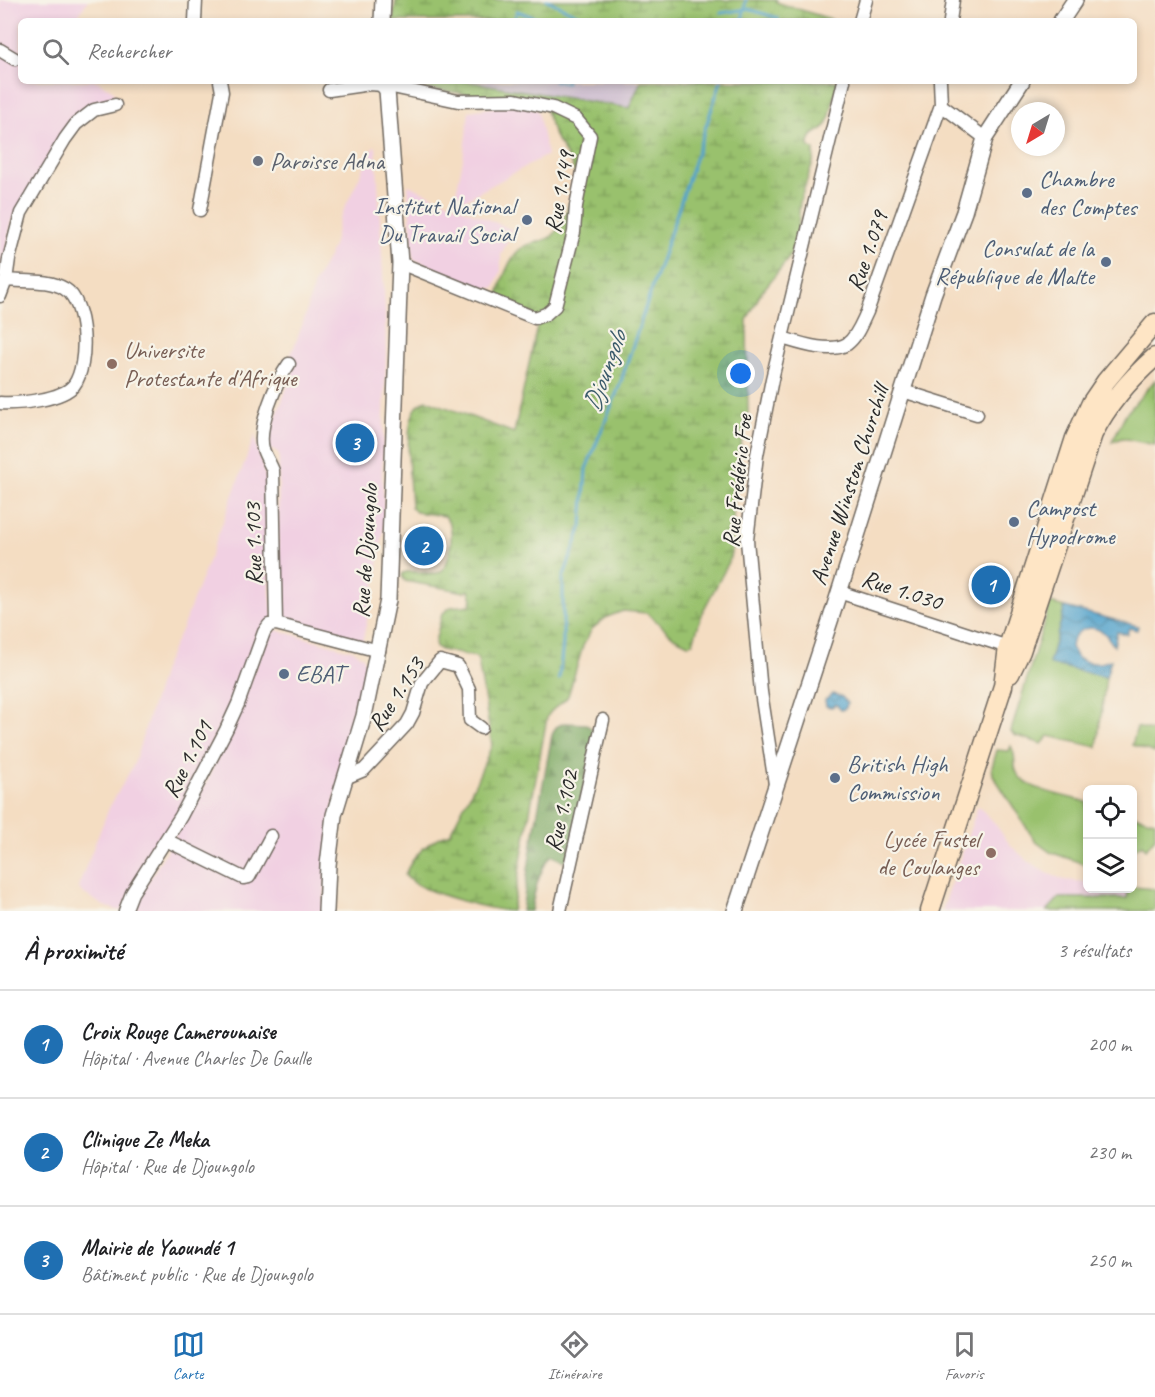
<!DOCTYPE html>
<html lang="fr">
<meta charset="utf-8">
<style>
body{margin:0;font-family:Caveat,sans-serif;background:#f2f2f2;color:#202124}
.controls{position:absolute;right:18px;bottom:18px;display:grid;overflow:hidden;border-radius:9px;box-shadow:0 3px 9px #0003}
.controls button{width:54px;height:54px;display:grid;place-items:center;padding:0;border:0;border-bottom:2px solid #e0e0e0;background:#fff;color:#202124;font:30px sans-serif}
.compass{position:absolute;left:1011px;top:102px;width:54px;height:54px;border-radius:50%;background:#fff;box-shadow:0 3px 9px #0003;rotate:218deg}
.you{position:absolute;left:741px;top:374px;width:21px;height:21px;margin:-15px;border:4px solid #fff;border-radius:50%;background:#1a73e8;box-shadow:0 0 0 9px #1a73e833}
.badge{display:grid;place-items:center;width:39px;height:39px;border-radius:50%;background:#1f6fb2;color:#fff;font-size:20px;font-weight:700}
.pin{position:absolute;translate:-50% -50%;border:3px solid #fff;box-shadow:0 2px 6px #0006}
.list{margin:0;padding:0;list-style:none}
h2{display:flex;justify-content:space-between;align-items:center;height:78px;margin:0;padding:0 24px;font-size:26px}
h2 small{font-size:20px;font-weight:400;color:#757577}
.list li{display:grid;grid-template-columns:39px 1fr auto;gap:18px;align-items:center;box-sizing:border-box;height:108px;padding:0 24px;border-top:2px solid #e0e0e0}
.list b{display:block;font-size:22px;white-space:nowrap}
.list p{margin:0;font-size:20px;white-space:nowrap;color:#757577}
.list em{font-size:20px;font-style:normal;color:#757577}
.icon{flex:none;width:33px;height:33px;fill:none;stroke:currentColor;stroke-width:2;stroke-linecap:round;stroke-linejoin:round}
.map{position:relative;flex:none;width:1155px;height:911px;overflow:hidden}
.search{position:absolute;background:#fff;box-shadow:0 3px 9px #0003;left:18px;right:18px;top:18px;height:66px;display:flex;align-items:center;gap:15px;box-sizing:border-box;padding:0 21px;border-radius:9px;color:#757577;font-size:22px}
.sheet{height:402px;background:#fff}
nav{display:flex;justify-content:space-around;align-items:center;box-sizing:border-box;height:84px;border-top:2px solid #e0e0e0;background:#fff;font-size:16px;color:#757577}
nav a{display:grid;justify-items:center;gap:3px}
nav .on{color:#1f6fb2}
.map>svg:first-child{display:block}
</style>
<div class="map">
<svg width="1155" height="911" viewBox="0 0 1155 911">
<defs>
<pattern id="forest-firs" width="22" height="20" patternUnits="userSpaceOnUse" patternTransform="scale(1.5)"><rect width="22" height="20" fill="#7aa760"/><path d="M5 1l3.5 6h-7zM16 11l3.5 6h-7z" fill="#64884f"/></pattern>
<pattern id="wetland-marsh" width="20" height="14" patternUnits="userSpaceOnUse" patternTransform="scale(1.5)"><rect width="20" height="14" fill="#99c16d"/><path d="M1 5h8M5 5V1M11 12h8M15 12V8" fill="none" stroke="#7d9d5a"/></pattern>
<pattern id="water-waves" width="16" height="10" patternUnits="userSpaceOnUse" patternTransform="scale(1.5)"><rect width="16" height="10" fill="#52a3cc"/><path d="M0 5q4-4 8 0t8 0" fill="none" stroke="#4485a6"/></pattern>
</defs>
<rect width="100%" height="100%" fill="#f7f3e8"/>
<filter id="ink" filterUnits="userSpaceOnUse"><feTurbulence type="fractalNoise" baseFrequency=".0167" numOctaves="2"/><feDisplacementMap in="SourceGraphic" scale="12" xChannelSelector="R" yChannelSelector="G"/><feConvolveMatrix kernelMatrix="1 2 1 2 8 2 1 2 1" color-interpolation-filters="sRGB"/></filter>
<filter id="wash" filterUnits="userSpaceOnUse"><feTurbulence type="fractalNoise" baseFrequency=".008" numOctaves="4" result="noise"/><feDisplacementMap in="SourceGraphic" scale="24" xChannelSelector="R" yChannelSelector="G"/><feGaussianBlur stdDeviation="1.35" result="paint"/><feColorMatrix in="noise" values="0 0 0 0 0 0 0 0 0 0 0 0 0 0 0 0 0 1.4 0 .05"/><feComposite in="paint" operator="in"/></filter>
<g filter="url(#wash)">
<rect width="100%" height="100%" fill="#f4ddc2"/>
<path fill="#f1d0e2" d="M0 0H88L75 21H21V81H97L115 92 111 100H101L83 108 69 124 12 222 0 275Z
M525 103 538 111 547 155 461 202 456 193 463 159 469 111Z
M374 146 376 147 385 310 386 355 382 475 385 520 375 586 362 643 287 621 284 618 278 543 279 453 265 447 296 363 289 360 303 323 314 284 333 247 339 220Z
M408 185 513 230 501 255V271L495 287 487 290 413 259Z
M255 434 256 443 267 482 269 585 273 617 257 633 231 705 209 747 200 776 121 911 104 906 83 893 79 889 81 879 109 808 134 764 164 667 183 626 210 557Z
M276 630 354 651 363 657 367 669 333 808 323 911H131L207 782 269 635Z
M978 806 993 821 1011 846 1028 861 1049 874 1065 880 1087 882 1088 888 1128 889 1127 898H1059L1047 911H942Z"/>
<path fill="#cebed0" d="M464 81H641L629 108Z"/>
<path fill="#99c16d" stroke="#62764c" stroke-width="1.5" d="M1155 380V445L1122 438 1112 442 1125 415Z
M1050 603 1065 607 1049 664 1106 677 1097 747 1049 736 1042 744 1014 735 1011 731Z
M1137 727 1155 732V753L1132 745Z
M1011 746C1018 759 1012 764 1017 773 1025 790 1070 797 1087 802V865L1050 852 1035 841 993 775 992 767 997 750 1009 751Z
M1132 815 1155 821V838L1146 849 1142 844 1133 850Z
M1133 887 1155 889V911H1047L1059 898H1127L1128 889Z"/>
<path fill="url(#forest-firs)" stroke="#526946" stroke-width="1.5" d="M564 723 586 724 593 730 588 768 568 858 564 861 552 855C539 868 534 893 531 911H522L531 849 552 735 556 727Z"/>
<path fill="url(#wetland-marsh)" stroke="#62764c" stroke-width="1.5" d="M396 0H777L776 2 830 19 833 21H393Z
M401 81H464L629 108 641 81H838L828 123C822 133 808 131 809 146L814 150V159L800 201 797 242 788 259 761 293 747 320 748 414 735 470 732 549 729 562 702 613 693 643 688 644 674 637 647 613 623 611 607 617 592 629 583 646 568 696C562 705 552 707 547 717L512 911C493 911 415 891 405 875 412 856 430 839 450 833L477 780 492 745 478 660 476 657 441 650 436 647 435 642 442 614 451 607 470 605 472 599 469 590 465 592 405 581 402 576 403 573C414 569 425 574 437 573 450 571 453 535 450 525 449 522 447 519 445 516L416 512 411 507C410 484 404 432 414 412 417 405 421 403 427 400L514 433 537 327V323L498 297C500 284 510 255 522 248 531 242 544 242 552 236 561 229 578 188 576 177 573 163 564 152 557 140 551 129 548 116 544 105L403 85Z"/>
<path fill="url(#water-waves)" stroke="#3e677c" stroke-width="1.5" d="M1065 607 1138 626 1137 630 1129 628 1127 634 1117 632 1114 646C1111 642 1108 637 1105 634 1091 622 1072 630 1071 647L1077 658C1088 664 1099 665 1111 660L1106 677 1049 664Z
M833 694 842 697 847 703 846 708 841 710 836 704 832 707 826 706 825 700Z"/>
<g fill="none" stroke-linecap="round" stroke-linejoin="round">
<path stroke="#52a3cc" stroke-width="3" d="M547 0 591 21
M721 13 748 9 778 18V21
M514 21 517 11 544 21
M594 21 595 16
M742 21 746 0
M555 81 566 83V81
M559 679 563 643V578L582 526 586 469 619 387 721 81"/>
</g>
</g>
<g filter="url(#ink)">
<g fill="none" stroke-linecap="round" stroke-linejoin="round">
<g stroke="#716960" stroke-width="15">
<path id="minor" d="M195 21 196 0
M860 21 866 0
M950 21 953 0
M0 50 15 59
M329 90 370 84 383 85 458 101 515 100 553 108 576 119 590 136 576 206 574 232 555 306 546 314 535 318 400 263
M941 105 985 138
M200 210 222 92 220 81
M6 280 9 259 21 213 65 139 76 124 94 110 115 105
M0 296 6 280C24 282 50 279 65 289 87 302 89 365 74 385 62 400 19 404 0 403
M782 338C799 343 830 354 847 344 857 337 862 322 867 312L941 105 940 81
M289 364C276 382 257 427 263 449 265 456 270 463 273 471L276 624 379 651
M903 391 977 414
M839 592 1014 649
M345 778 364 770 407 724 413 713 422 683 440 661 458 666 469 689 470 720 481 728
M775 784 761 692 747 540 757 455 772 379 844 81
M166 840 243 878 249 877 271 836
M125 911 132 893 181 816 226 730 238 704 264 632 269 625 276 624
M560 911 603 720"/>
</g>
<g stroke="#716960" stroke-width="18">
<path id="tertiary" d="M382 21 383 0
M1061 21 1075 0
M326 911 328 865 334 815 364 716 388 600 400 263 387 90 383 85V81
M735 911 831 618 933 295 964 212 985 138 1022 81"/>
</g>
<g stroke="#716960" stroke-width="21">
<path id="secondary" d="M1010 674 1021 651 1093 434C1108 404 1130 379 1155 357
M930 911 1003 686 1008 647 1075 438 1091 403 1106 381 1155 323"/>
</g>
<use href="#minor" stroke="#fff" stroke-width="12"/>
<use href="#tertiary" stroke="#fff" stroke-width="15"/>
<use href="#secondary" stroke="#fee5c5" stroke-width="18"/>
</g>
</g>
<circle fill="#6b7280" stroke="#f7f3e8" stroke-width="2" cx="258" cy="161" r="6"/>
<g fill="#5c6f8a" stroke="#f7f3e8" stroke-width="2">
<circle cx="1027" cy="193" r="6"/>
<circle cx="527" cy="220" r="6"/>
<circle cx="1106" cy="262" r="6"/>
<circle cx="1014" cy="522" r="6"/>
<circle cx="284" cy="674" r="6"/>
<circle cx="835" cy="778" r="6"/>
</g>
<g fill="#8d6e63" stroke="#f7f3e8" stroke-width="2">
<circle cx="112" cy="364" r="6"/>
<circle cx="991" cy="853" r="6"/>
</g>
<g text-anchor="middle" stroke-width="4.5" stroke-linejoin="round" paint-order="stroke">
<g font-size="24" fill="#5b616d" stroke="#f7f3e8" text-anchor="start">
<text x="270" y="169">Paroisse Adna</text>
</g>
<g font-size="24" fill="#4e5e75" stroke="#f7f3e8" text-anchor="start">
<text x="1039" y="187">Chambre<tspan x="1039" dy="28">des Comptes</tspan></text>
<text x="515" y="214" text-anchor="end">Institut National<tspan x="515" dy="28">Du Travail Social</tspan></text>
<text x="1094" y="256" text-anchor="end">Consulat de la<tspan x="1094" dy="28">République de Malte</tspan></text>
<text x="1026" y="516">Campost<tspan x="1026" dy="28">Hypodrome</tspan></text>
<text x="296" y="682">EBAT</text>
<text x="847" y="772">British High<tspan x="847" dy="28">Commission</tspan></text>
</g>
<g font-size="24" fill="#2b2b2b" stroke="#f7f3e8">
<text transform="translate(559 192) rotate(-80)" y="8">Rue 1.149</text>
<text transform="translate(867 251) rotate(-71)" y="8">Rue 1.079</text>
<text transform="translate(737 481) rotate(-84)" y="8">Rue Frédéric Foe</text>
<text transform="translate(849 485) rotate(-72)" y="8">Avenue Winston Churchill</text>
<text transform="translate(253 544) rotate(-91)" y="8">Rue 1.103</text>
<text transform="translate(365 551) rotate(-86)" y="8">Rue de Djoungolo</text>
<text transform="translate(902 590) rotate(18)" y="8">Rue 1.030</text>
<text transform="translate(396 694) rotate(-57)" y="8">Rue 1.153</text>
<text transform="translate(187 759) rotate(-63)" y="8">Rue 1.101</text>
<text transform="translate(561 811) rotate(-77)" y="8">Rue 1.102</text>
</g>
<g font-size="24" fill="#785e54" stroke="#f7f3e8" text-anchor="start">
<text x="124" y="358">Universite<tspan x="124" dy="28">Protestante d'Afrique</tspan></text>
<text x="979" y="847" text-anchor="end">Lycée Fustel<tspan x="979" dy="28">de Coulanges</tspan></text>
</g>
<g font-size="26" font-style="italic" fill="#3b5b6b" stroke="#f7f3e8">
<text transform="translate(604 371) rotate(-70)" y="9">Djoungolo</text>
</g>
</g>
</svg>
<div class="controls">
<button><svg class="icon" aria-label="locate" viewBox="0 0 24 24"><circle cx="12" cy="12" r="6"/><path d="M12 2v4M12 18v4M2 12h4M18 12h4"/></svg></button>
<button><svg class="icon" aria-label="layers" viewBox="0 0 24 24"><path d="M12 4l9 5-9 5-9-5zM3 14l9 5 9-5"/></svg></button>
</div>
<svg class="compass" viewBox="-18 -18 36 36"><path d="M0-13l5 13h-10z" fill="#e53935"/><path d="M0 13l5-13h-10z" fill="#757577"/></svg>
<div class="you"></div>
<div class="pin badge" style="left:991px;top:585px">1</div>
<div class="pin badge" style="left:424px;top:546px">2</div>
<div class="pin badge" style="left:355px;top:443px">3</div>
<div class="search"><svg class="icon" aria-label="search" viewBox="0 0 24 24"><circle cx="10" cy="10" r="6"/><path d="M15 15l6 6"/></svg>Rechercher</div>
</div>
<section class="sheet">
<h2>À proximité<small>3 résultats</small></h2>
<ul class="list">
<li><span class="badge">1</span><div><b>Croix Rouge Camerounaise</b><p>Hôpital · Avenue Charles De Gaulle</p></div><em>200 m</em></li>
<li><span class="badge">2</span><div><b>Clinique Ze Meka</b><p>Hôpital · Rue de Djoungolo</p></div><em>230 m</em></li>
<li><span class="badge">3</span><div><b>Mairie de Yaoundé 1</b><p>Bâtiment public · Rue de Djoungolo</p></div><em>250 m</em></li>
</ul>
</section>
<nav>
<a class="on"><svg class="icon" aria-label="map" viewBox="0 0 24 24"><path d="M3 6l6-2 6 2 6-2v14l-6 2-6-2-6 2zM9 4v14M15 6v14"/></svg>Carte</a>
<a><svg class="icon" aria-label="directions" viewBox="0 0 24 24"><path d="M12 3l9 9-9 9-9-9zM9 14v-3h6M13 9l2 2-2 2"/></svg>Itinéraire</a>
<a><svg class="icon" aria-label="saved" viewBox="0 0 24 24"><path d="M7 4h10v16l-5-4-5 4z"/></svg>Favoris</a>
</nav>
